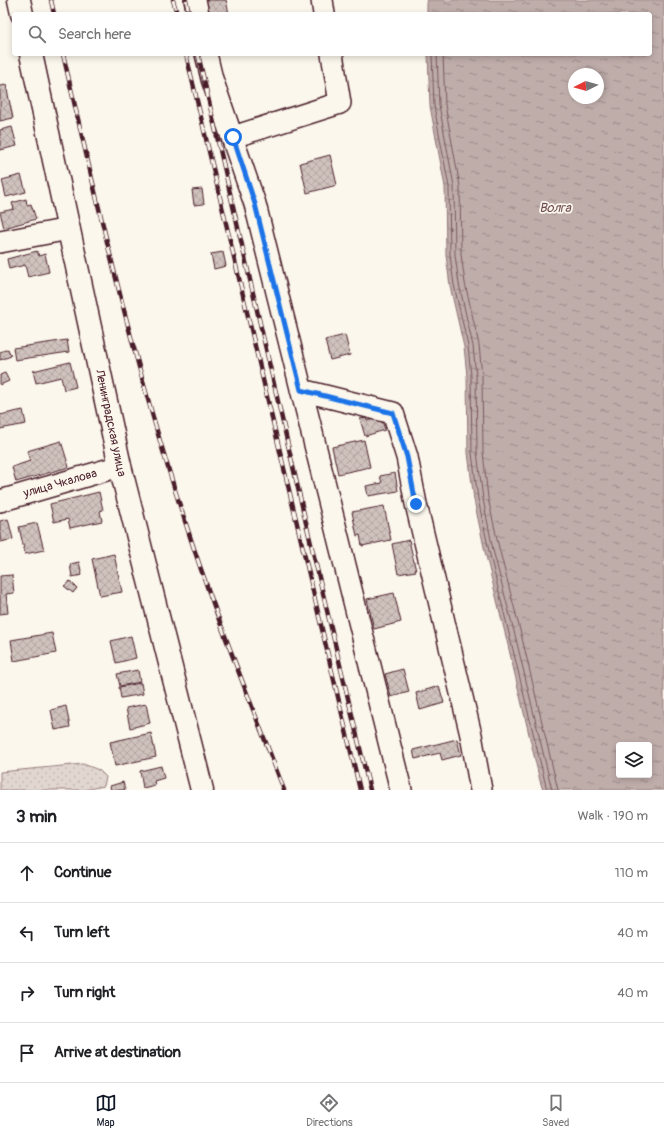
<!DOCTYPE html>
<meta charset="utf-8">
<style>
body{margin:0;font-family:Pangolin,sans-serif;background:#f6f6f6;color:#202124}
.controls{position:absolute;right:12px;bottom:12px;display:grid;overflow:hidden;border-radius:4px;box-shadow:0 2px 6px #0003}
.controls button{width:36px;height:36px;display:grid;place-items:center;padding:0;border:0;border-bottom:1px solid #e0e0e0;background:#fff;color:#202124;font:20px sans-serif}
.compass{position:absolute;left:568px;top:68px;width:36px;height:36px;border-radius:50%;background:#fff;box-shadow:0 2px 6px #0003;rotate:265deg}
.stop{position:absolute;width:12px;height:12px;margin:-9px;border:3px solid #1a73e8;border-radius:50%;background:#fff}
.stop.end{background:#1a73e8;border-color:#fff;box-shadow:0 1px 4px #0008}
.list{margin:0;padding:0;list-style:none}
h2{display:flex;justify-content:space-between;align-items:center;height:52px;margin:0;padding:0 16px;font-size:17px}
h2 small{font-size:13px;font-weight:400;color:#757577}
.list li{display:grid;grid-template-columns:26px 1fr auto;gap:12px;align-items:center;box-sizing:border-box;height:60px;padding:0 16px;border-top:1px solid #e0e0e0}
.list b{display:block;font-size:15px;white-space:nowrap}
.list em{font-size:13px;font-style:normal;color:#757577}
.icon{flex:none;width:22px;height:22px;fill:none;stroke:currentColor;stroke-width:2;stroke-linecap:round;stroke-linejoin:round}
.map{position:relative;flex:none;width:664px;height:790px;overflow:hidden}
.search{position:absolute;background:#fff;box-shadow:0 2px 6px #0003;left:12px;right:12px;top:12px;height:44px;display:flex;align-items:center;gap:10px;box-sizing:border-box;padding:0 14px;border-radius:4px;color:#757577;font-size:15px}
.sheet{height:292px;background:#fff}
nav{display:flex;justify-content:space-around;align-items:center;box-sizing:border-box;height:56px;border-top:1px solid #e0e0e0;background:#fff;font-size:11px;color:#757577}
nav a{display:grid;justify-items:center;gap:2px}
nav .on{color:#111827}
.map>svg:first-child{display:block}
</style>
<div class="map">
<svg width="664" height="790" viewBox="0 0 664 790">
<defs>
<pattern id="grass-dots" width="8" height="8" patternUnits="userSpaceOnUse"><rect width="8" height="8" fill="#e2d7d0"/><path d="M2 2h.1M6 6h.1" fill="none" stroke="#c3b8b3" stroke-width="1.8" stroke-linecap="round"/></pattern>
<pattern id="water-ripples" width="26" height="14" patternUnits="userSpaceOnUse"><rect width="26" height="14" fill="#bfadaa"/><path d="M2 4q2-2 4 0t4 0M15 11q2-2 4 0t4 0" fill="none" stroke="#9d8c8b"/></pattern>
<pattern id="building-cross-hatch" width="8" height="8" patternUnits="userSpaceOnUse"><rect width="8" height="8" fill="#cfc2bc"/><path d="M0 0l8 8M0 8l8-8" fill="none" stroke="#b3a6a2"/></pattern>
</defs>
<rect width="100%" height="100%" fill="#fbf7ec"/>
<filter id="ink" filterUnits="userSpaceOnUse"><feTurbulence type="fractalNoise" baseFrequency=".025" numOctaves="2"/><feDisplacementMap in="SourceGraphic" scale="8" xChannelSelector="R" yChannelSelector="G"/><feConvolveMatrix kernelMatrix="1 2 1 2 8 2 1 2 1" color-interpolation-filters="sRGB"/></filter>
<g filter="url(#ink)">
<path fill="url(#grass-dots)" stroke="#967b7e" d="M83 764 99 770 106 777 104 786 83 790H0V772Z"/>
<path fill="url(#water-ripples)" stroke="#907477" fill-rule="evenodd" d="M427 0H664V790H543L540 781 507 641 485 552 474 500 468 453 467 376 464 347 450 286 446 255 445 187 430 106 428 54H650V14H427ZM574 74H598V98H574ZM619 745H649V775H619Z"/>
<g fill="none" stroke-linecap="round" stroke-linejoin="round">
<path stroke="#79585e" stroke-width="1" d="M432 54 434 106 449 187 450 255 454 285 468 346 471 376 472 453 478 499 489 551 547 790
M437 54 439 105 454 186 455 255 459 284 473 346 476 376 477 452 483 499 493 550 516 639 552 790
M443 54 445 105 460 186 461 254 465 283 479 345 482 376 483 452 488 498 499 548 522 638 558 790"/>
</g>
<path fill="url(#building-cross-hatch)" stroke="#4a1f2b" d="M202 0H226L229 14H205Z
M6 85 13 118 0 121V86Z
M12 127 17 146 0 150V130Z
M330 155 337 185 307 193 300 163Z
M21 175 26 192 6 197 2 180Z
M202 189 204 204 194 205 192 190Z
M26 199 27 205 31 204 36 219 4 228 0 212 14 209 12 203Z
M37 251 39 256 45 254 49 272 28 277 25 265 9 269 7 259Z
M223 252 226 266 214 269 211 254Z
M345 335 350 355 330 360 325 340Z
M67 340 69 352 15 360 13 348Z
M8 349 11 356 0 360V352Z
M70 362 76 387 64 390 61 377 36 383 33 371Z
M5 373 9 381 0 385V375Z
M23 410 26 424 0 429V415Z
M381 417 385 430 365 436 360 419 366 418 367 421Z
M364 440 370 467 338 474 332 447Z
M61 441 69 467 16 482 12 467 30 461 27 451Z
M395 473 398 491 368 496 366 486 382 483 380 476Z
M99 492 103 510 100 511 102 521 70 528 68 519 54 522 50 504Z
M384 506 391 540 362 546 360 535 357 536 352 512Z
M8 519 13 539 1 542 0 536V521Z
M37 523 44 550 25 554 19 527Z
M409 540 416 571 398 574 392 544Z
M114 554 122 592 100 596 92 559Z
M79 562 82 575 72 577 70 564Z
M12 575 14 593 6 594 8 613 0 614V576Z
M70 581 77 588 73 593 64 586Z
M394 593 401 622 374 629 367 599Z
M52 633 56 653 14 661 11 640Z
M131 636 136 658 116 663 111 641Z
M403 669 409 692 391 697 385 674Z
M138 670 140 682 120 686 117 674Z
M141 683 143 694 121 698 119 687Z
M439 686 444 703 420 710 416 693Z
M146 704 150 723 130 728 126 708Z
M66 706 70 727 55 730 51 710Z
M151 733 156 757 115 766 110 742Z
M457 739 461 755 442 760 440 753 415 759 413 750Z
M161 766 164 778 154 781 155 785 143 788 140 771Z
M123 782 125 790H111L110 786Z"/>
<g fill="none" stroke-linecap="round" stroke-linejoin="round">
<g stroke="#4a1f2b" stroke-width="24">
<path id="minor" d="M195 0 198 14
M322 0 324 14
M206 54 212 79 255 204 401 790
M233 137 340 103 332 54
M0 242 69 229
M301 390 393 413 407 457 416 504 471 735 481 790
M0 501 120 466"/>
</g>
<g stroke="#4a1f2b" stroke-width="25">
<path id="major" d="M19 0 22 14
M31 54 120 466 202 790"/>
</g>
<use href="#minor" stroke="#fbf7ec" stroke-width="21"/>
<use href="#major" stroke="#fbf7ec" stroke-width="22"/>
<g stroke="#4a1f2b" stroke-width="4.5">
<path id="rail" d="M51 0 54 14
M173 0 177 14
M186 0 189 14
M63 54C99 210 134 366 184 518 213 610 250 700 284 790
M186 54 360 790
M198 54 306 523 370 790"/>
</g>
<use href="#rail" stroke="#fbf7ec" stroke-width="3" stroke-dasharray="9" stroke-linecap="butt"/>
</g>
</g>
<g fill="none" stroke-linecap="round" stroke-linejoin="round" filter="url(#ink)">
<path stroke="#1a73e8" stroke-width="5" d="M233 137 255 204 301 390 393 413 407 457 416 504"/>
</g>
<g text-anchor="middle" stroke-width="3.5" stroke-linejoin="round" paint-order="stroke">
<g font-size="12" fill="#4a1f2b" stroke="#fbf7ec">
<text transform="translate(111 423) rotate(78)" y="4">Ленинградская улица</text>
<text transform="translate(60 483) rotate(-16)" y="4">улица Чкалова</text>
</g>
<g font-size="13" font-style="italic" fill="#6d4a51" stroke="#fbf7ec">
<text x="555" y="212">Волга</text>
</g>
</g>
</svg>
<div class="controls">
<button><svg class="icon" aria-label="layers" viewBox="0 0 24 24"><path d="M12 4l9 5-9 5-9-5zM3 14l9 5 9-5"/></svg></button>
</div>
<svg class="compass" viewBox="-18 -18 36 36"><path d="M0-13l5 13h-10z" fill="#e53935"/><path d="M0 13l5-13h-10z" fill="#757577"/></svg>
<div class="stop" style="left:233px;top:137px"></div>
<div class="stop end" style="left:416px;top:504px"></div>
<div class="search"><svg class="icon" aria-label="search" viewBox="0 0 24 24"><circle cx="10" cy="10" r="6"/><path d="M15 15l6 6"/></svg>Search here</div>
</div>
<section class="sheet">
<h2>3 min<small>Walk · 190 m</small></h2>
<ul class="list">
<li><svg class="icon" aria-label="ahead" viewBox="0 0 24 24"><path d="M12 20V5M6 11l6-6 6 6"/></svg><div><b>Continue</b></div><em>110 m</em></li>
<li><svg class="icon" aria-label="left" viewBox="0 0 24 24"><path d="M17 20v-9H6M10 6l-5 5 5 5"/></svg><div><b>Turn left</b></div><em>40 m</em></li>
<li><svg class="icon" aria-label="right" viewBox="0 0 24 24"><path d="M7 20v-9h11M14 6l5 5-5 5"/></svg><div><b>Turn right</b></div><em>40 m</em></li>
<li><svg class="icon" aria-label="arrive" viewBox="0 0 24 24"><path d="M6 21V4h12l-3 4 3 4H6"/></svg><div><b>Arrive at destination</b></div></li>
</ul>
</section>
<nav>
<a class="on"><svg class="icon" aria-label="map" viewBox="0 0 24 24"><path d="M3 6l6-2 6 2 6-2v14l-6 2-6-2-6 2zM9 4v14M15 6v14"/></svg>Map</a>
<a><svg class="icon" aria-label="directions" viewBox="0 0 24 24"><path d="M12 3l9 9-9 9-9-9zM9 14v-3h6M13 9l2 2-2 2"/></svg>Directions</a>
<a><svg class="icon" aria-label="saved" viewBox="0 0 24 24"><path d="M7 4h10v16l-5-4-5 4z"/></svg>Saved</a>
</nav>
